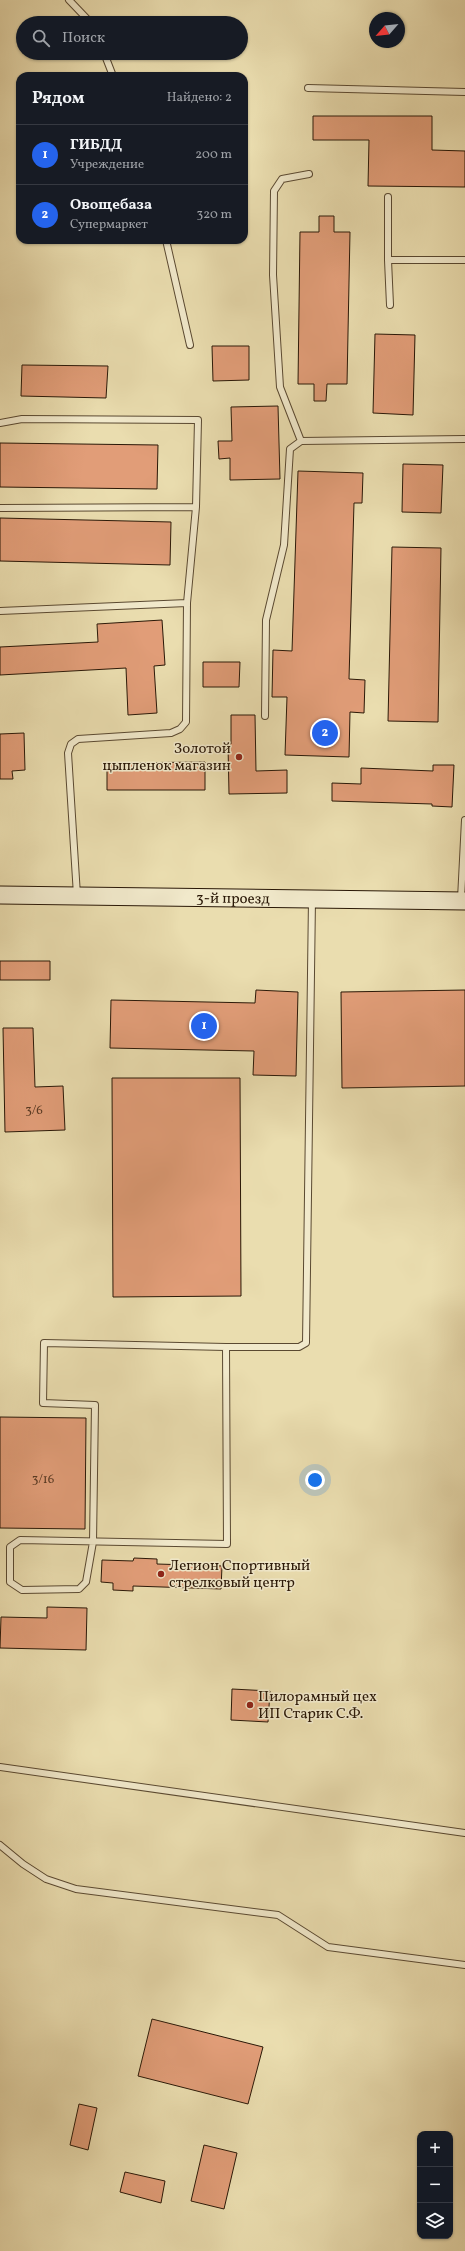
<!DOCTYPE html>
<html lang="ru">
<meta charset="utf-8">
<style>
body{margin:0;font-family:Vollkorn,serif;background:#20242c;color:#f1f3f6}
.controls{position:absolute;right:12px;bottom:12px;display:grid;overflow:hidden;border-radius:8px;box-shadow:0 1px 3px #0004}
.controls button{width:36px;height:36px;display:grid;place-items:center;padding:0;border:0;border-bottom:1px solid #363941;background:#171b24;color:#f1f3f6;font:20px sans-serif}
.compass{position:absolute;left:369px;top:12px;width:36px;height:36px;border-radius:50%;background:#171b24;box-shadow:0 1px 3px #0004;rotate:242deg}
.you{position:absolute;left:315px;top:1480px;width:14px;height:14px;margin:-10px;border:3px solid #fff;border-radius:50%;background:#1a73e8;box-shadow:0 0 0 6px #1a73e833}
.badge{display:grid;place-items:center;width:26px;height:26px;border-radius:50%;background:#2563eb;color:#fff;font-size:13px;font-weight:700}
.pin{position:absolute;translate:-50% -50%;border:2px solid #fff;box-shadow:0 1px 4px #0006}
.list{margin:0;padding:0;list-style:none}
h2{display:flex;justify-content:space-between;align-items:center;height:52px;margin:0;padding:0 16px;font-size:17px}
h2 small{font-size:13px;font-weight:400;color:#9ea1a6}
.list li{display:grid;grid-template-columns:26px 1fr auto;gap:12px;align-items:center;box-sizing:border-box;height:60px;padding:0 16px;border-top:1px solid #363941}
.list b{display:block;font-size:15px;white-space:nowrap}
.list p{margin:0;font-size:13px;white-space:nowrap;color:#9ea1a6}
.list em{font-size:13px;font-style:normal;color:#9ea1a6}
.icon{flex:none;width:22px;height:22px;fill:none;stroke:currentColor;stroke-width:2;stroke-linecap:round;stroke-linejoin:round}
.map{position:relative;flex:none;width:465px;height:2251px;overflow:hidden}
.search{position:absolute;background:#171b24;box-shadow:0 1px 3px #0004;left:16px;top:16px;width:232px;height:44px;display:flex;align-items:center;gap:10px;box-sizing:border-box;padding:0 14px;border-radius:22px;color:#9ea1a6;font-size:15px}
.panel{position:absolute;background:#171b24;box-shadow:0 1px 3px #0004;left:16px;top:72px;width:232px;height:172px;border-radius:12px}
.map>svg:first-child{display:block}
</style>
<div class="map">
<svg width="465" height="2251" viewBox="0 0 465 2251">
<rect width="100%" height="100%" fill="#eaddaf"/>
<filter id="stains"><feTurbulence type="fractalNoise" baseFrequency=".005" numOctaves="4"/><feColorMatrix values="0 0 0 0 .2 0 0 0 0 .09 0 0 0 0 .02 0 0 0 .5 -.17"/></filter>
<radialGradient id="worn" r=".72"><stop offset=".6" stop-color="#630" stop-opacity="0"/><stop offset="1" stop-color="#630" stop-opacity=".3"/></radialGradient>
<path fill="#e19d78" stroke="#2a1807" d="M313 116H432V150L465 151V187L368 186 369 140H313Z
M319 216H334V232H350L347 384H327L326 401H314V384H298L300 232H319Z
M375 334 415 335 413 415 373 413Z
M212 346H249V380L213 381Z
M22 365 108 366 106 398 21 396Z
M278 406 280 479 230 480V458L219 459 218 441H232L231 407Z
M0 443 158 445 157 489 0 487Z
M403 464 443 465 441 513 402 512Z
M298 471 363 473 362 503H354L349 679 365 680 364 713 350 712 349 757 285 755 287 697H272L273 650 292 651Z
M0 518 171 522 170 565 0 561Z
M392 547 441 548 438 722 388 721Z
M162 620 165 665 154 666 157 713 128 715 126 668 0 675V647L98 642 97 624Z
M203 662H240L239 687H203Z
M231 715H255L256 771 287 770V793L229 794 228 744H231Z
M24 733 25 770 12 771 13 779H0V734Z
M205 762V790H107V763Z
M433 765H454L452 807 432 806V804L332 801V783L361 784V768L433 771Z
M0 961H50V980H0Z
M256 990 298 992 296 1076 253 1075 254 1051 110 1048 111 1000 255 1003Z
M465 990V1086L342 1088 341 992Z
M3 1028H33L35 1087 63 1086 65 1130 5 1132Z
M112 1078H240L241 1296 113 1297Z
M0 1417 86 1418 85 1529 0 1528Z
M134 1558 157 1559V1564L222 1566 221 1589 133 1586V1591L113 1590V1583L101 1582 102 1560 133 1561Z
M47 1607 87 1608 86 1650 0 1648 1 1617 47 1618Z
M232 1689 270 1691 268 1722 231 1720Z
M152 2019 263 2047 248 2104 138 2076Z
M79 2104 97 2108 88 2150 70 2145Z
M204 2145 237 2153 224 2209 191 2201Z
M125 2172 165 2181 161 2203 120 2192Z"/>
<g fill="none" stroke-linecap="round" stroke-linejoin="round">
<g stroke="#5a4931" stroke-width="8">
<path id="lane" d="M69 0 91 23
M104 53 113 76
M308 88 465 92
M309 174 282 179 274 191 273 275 280 387 301 441 465 439
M388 197V260H465
M166 240 190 345
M388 260 390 305
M0 423 22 419 198 420 196 507 187 603 186 722 180 729 171 733 78 739 71 744 68 753 77 895
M0 508 196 507
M0 611 187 603
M265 716 266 620 284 545 290 449 301 441
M461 899 465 820
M226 1347 227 1544 20 1540 10 1547V1582L22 1590 79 1589 86 1582 93 1542 95 1405 43 1403 44 1343 226 1347H299L306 1343 312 899
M0 1767 465 1833
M0 1845 23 1864 46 1879 76 1889 278 1915 328 1947 465 1965"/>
</g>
<g stroke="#2a1807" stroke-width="19">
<g id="secondary">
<path id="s1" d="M0 895 465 901"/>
</g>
</g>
<use href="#lane" stroke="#f1e9cb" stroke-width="6"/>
<use href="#secondary" stroke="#f1e9cb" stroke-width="17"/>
</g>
<g fill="#8f2418" stroke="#f1e9cb" stroke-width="1.5">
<circle cx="239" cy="757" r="4"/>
<circle cx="161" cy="1574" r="4"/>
<circle cx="250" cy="1705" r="4"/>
</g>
<g text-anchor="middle" stroke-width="3" stroke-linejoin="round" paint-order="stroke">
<g font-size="13" fill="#583923">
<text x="34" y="1114">3/6</text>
<text x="43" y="1483">3/16</text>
</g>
<g font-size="15" fill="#2a1807" stroke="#f1e9cb" text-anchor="start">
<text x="231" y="753" text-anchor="end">Золотой<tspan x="231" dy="17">цыпленок магазин</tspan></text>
<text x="169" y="1570">Легион Спортивный<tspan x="169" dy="17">стрелковый центр</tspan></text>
<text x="258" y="1701">Пилорамный цех<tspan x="258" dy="17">ИП Старик С.Ф.</tspan></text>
</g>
<g font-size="15" fill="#2a1807" stroke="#f1e9cb">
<text dy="5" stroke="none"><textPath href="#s1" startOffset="233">3-й проезд</textPath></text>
</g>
</g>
<rect width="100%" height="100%" filter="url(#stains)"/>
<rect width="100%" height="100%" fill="url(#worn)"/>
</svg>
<div class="controls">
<button>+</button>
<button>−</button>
<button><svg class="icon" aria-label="layers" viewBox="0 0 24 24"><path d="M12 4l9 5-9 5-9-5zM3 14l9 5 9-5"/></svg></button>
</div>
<svg class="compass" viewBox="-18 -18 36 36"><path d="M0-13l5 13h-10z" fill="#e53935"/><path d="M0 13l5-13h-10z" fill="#9ea1a6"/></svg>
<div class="you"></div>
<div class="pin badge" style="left:204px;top:1026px">1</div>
<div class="pin badge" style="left:325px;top:733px">2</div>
<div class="search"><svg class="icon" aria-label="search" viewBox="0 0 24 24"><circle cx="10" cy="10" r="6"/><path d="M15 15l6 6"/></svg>Поиск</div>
<section class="panel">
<h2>Рядом<small>Найдено: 2</small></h2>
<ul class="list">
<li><span class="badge">1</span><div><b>ГИБДД</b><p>Учреждение</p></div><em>200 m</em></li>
<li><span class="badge">2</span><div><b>Овощебаза</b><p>Супермаркет</p></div><em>320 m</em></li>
</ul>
</section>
</div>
